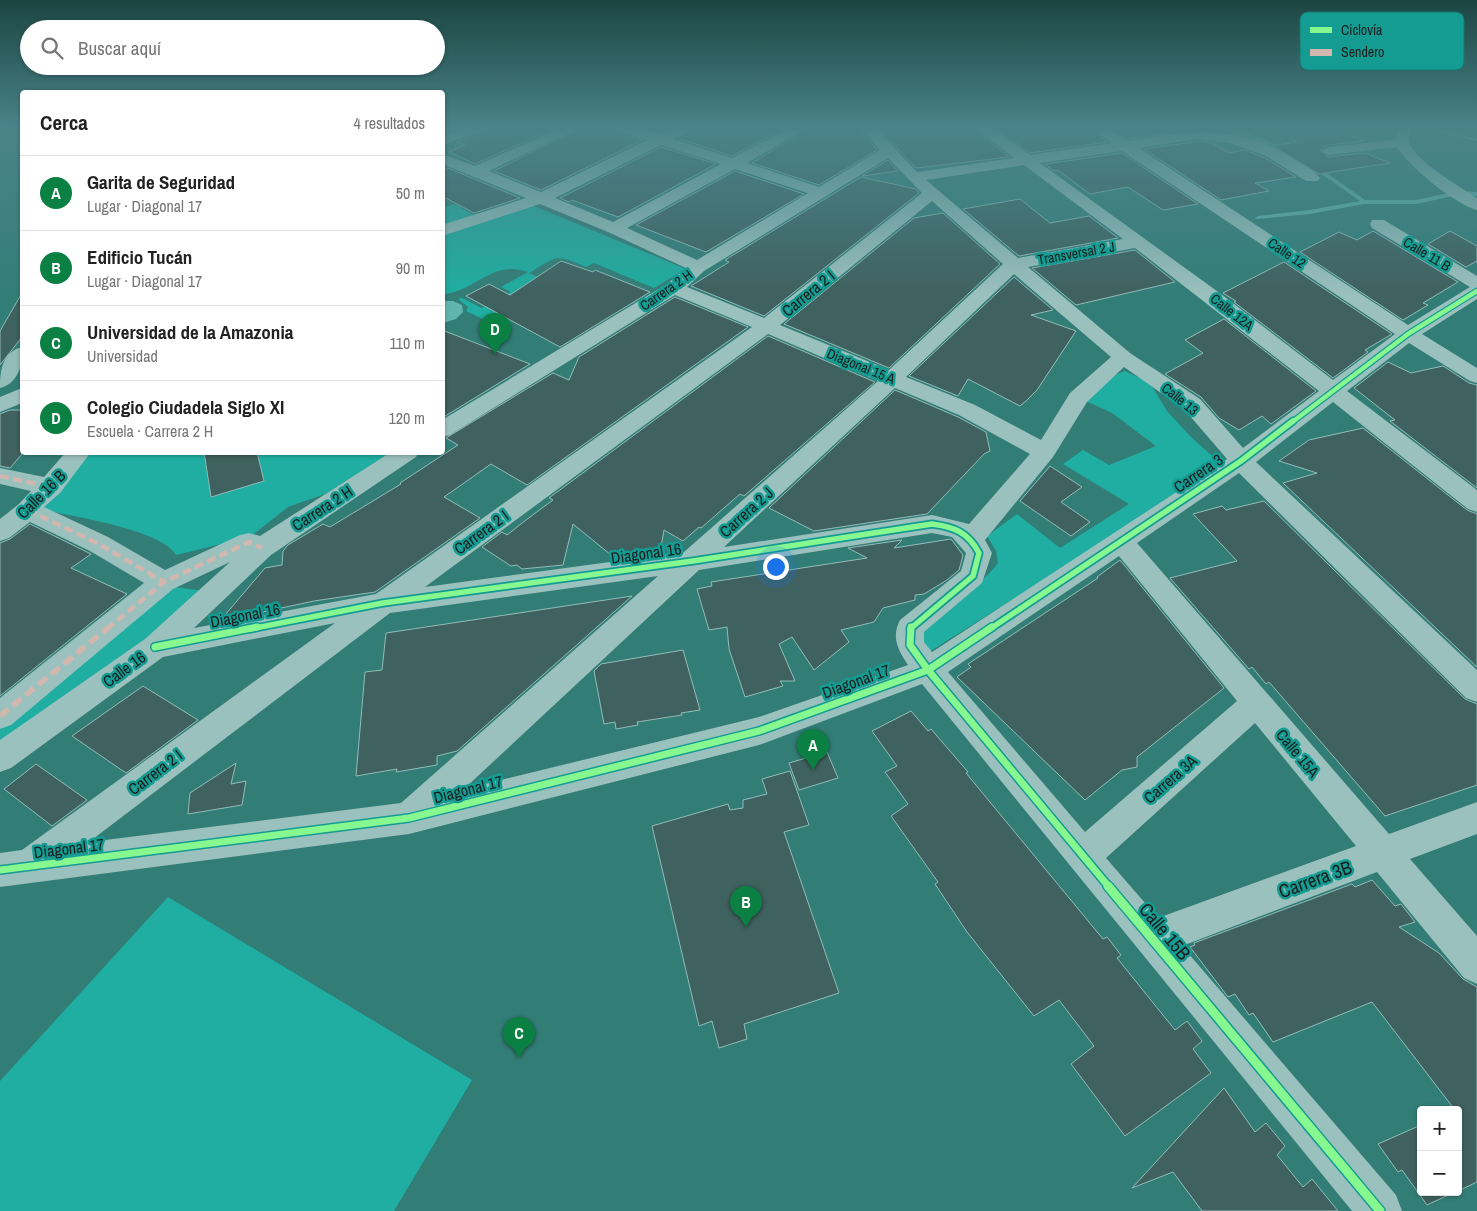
<!DOCTYPE html>
<html lang="es">
<meta charset="utf-8">
<style>
body{margin:0;font-family:"Archivo Narrow",sans-serif;background:#f6f6f6;color:#222}
.controls{position:absolute;right:15px;bottom:15px;display:grid;overflow:hidden;border-radius:5px;box-shadow:0 1px 4px #0004}
.controls button{width:45px;height:45px;display:grid;place-items:center;padding:0;border:0;border-bottom:1px solid #e0e0e0;background:#fff;color:#222;font:25px sans-serif}
.you{position:absolute;left:775px;top:566px;width:18px;height:18px;margin:-12px;border:4px solid #fff;border-radius:50%;background:#1a73e8;box-shadow:0 0 0 8px #1a73e833}
.badge{display:grid;place-items:center;width:32px;height:32px;border-radius:50%;background:#0b8043;color:#fff;font-size:16px;font-weight:700}
.pin{position:absolute;translate:-50% -41px;filter:drop-shadow(0 1px 2px #0008)}
.pin::after{content:'';position:absolute;top:26px;width:18px;height:15px;background:inherit;clip-path:polygon(0 0,100% 0,50% 100%)}
.list{margin:0;padding:0;list-style:none}
h2{display:flex;justify-content:space-between;align-items:center;height:65px;margin:0;padding:0 20px;font-size:21px}
h2 small{font-size:16px;font-weight:400;color:#767676}
.list li{display:grid;grid-template-columns:32px 1fr auto;gap:15px;align-items:center;box-sizing:border-box;height:75px;padding:0 20px;border-top:1px solid #e0e0e0}
.list b{display:block;font-size:19px;white-space:nowrap}
.list p{margin:0;font-size:16px;white-space:nowrap;color:#767676}
.list em{font-size:16px;font-style:normal;color:#767676}
.icon{flex:none;width:28px;height:28px;fill:none;stroke:currentColor;stroke-width:2;stroke-linecap:round;stroke-linejoin:round}
.map{position:relative;flex:none;width:1477px;height:1211px;overflow:hidden}
.search{position:absolute;background:#fff;box-shadow:0 1px 4px #0004;left:20px;top:20px;width:425px;height:55px;display:flex;align-items:center;gap:12px;box-sizing:border-box;padding:0 18px;border-radius:28px;color:#767676;font-size:19px}
.panel{position:absolute;background:#fff;box-shadow:0 1px 4px #0004;left:20px;top:90px;width:425px;height:365px;border-radius:5px}
.map>svg:first-child{display:block}
</style>
<div class="map">
<svg width="1477" height="1211" viewBox="0 0 1477 1211">
<rect width="100%" height="100%" fill="#337d77"/>
<path fill="#1faea1" d="M455 204 476 216 443 227V207Z
M529 204 686 269 654 288 594 263 586 267C555 253 557 256 529 273L555 285 501 316 512 322 499 327 466 311 468 307 458 299 462 298 482 308 511 292 501 287 528 272C492 259 475 292 443 294V234Z
M1125 371 1150 383 1167 411 1190 436 1219 462 1177 500 1104 542 929 652 924 642 923 633C946 607 977 590 998 563L996 551 987 536 1017 514 1060 548 1129 504 1063 464 1083 450 1109 465 1156 446 1112 413 1086 401 1100 381Z
M87 453H391L325 494 288 507 250 537 176 555C162 529 68 516 36 508Z
M166 586 204 591 153 638 0 751V725Z
M168 897 472 1080 394 1211H0V1081Z"/>
<path fill="#60b6af" d="M443 301H453L462 305 463 312 456 319 443 323Z"/>
<g fill="none" stroke-linecap="round" stroke-linejoin="round">
<path fill="#60b6af" fill-rule="evenodd" d="M1210 127C1232 127 1268 138 1286 151L1282 152 1247 137Z
M1419 127H1428L1477 139V141Z
M1313 166H1317L1365 200H1416L1458 191 1477 192V196L1458 195 1416 204H1364L1310 214 1256 219 1255 218 1258 216 1310 210 1360 201 1313 168Z"/>
</g>
<path fill="#3f615f" stroke="#92bcb8" d="M490 127H557L475 164 449 152 465 145 456 142 487 132Z
M583 127H613L616 132 642 140 541 190 494 171Z
M694 127H787L732 156 677 138Z
M811 127H858L877 150 819 185 752 163Z
M878 127H973L1009 157 916 168Z
M994 127H1088L1107 142 1030 153Z
M1111 127H1165V134L1128 139Z
M1301 127H1330L1365 141 1328 145 1320 150 1328 157 1365 153 1390 163 1319 174 1273 146 1297 142 1282 129 1302 128Z
M1201 141 1212 143 1229 153 1245 150 1265 158 1296 177 1255 183 1269 191 1221 200 1144 149Z
M661 147 716 164 618 217 572 200 569 202 560 198Z
M1122 153 1198 204 1163 210 1128 187 1090 194 1058 170 1054 171 1045 164Z
M888 160 898 171 862 176Z
M448 168 520 198 474 213 442 196V171Z
M735 171 804 194 706 252 636 225Z
M861 177 916 189 919 193 764 316 691 286 729 262 725 260Z
M1020 199 1050 223 1089 216 1118 238 1019 256 963 209Z
M943 213 1000 264 889 368 784 324 914 218Z
M1373 231 1458 282 1423 303 1428 305 1403 320 1300 252 1339 232 1357 240Z
M1450 231 1477 246V261L1466 267 1428 244Z
M1135 250 1175 282 1076 305 1032 268Z
M561 261 593 272 595 270 650 292 560 347 466 296 489 284 510 295Z
M1284 262 1392 334 1365 350 1368 352 1333 378 1234 302 1236 301 1223 293Z
M1014 277 1053 310 1031 315 1076 331 1037 390 1026 401 1020 406 968 379 958 396 909 376Z
M22 293V337L0 365V331Z
M675 297 748 327 527 485 491 464 444 497 480 518 375 592 314 601 220 621 265 568 282 565 283 551 288 545 323 524 330 527 401 484 400 483 458 445 446 438 553 373 569 380 579 357Z
M1224 319 1316 391 1271 424 1262 416 1239 430 1219 418 1201 397 1165 374 1203 353 1185 340Z
M442 330 530 364 442 418Z
M768 336 875 382 744 496 740 494 701 528 699 527 683 541 664 530 661 547 635 552 636 557 616 559 573 524 563 565 522 569 517 565 511 566 482 547 502 532 507 535 526 520 553 500 549 498Z
M1388 362 1411 373 1443 366 1469 383 1477 385V488L1390 421 1395 420 1354 388Z
M895 390 958 417 986 432 990 451 984 454 927 514 814 531 769 508Z
M10 410H22V454L10 468 0 466V414Z
M1363 428 1467 510 1477 514V667L1283 483 1317 473 1279 461 1309 440Z
M204 452H257L264 481 211 497Z
M1050 466 1082 487 1061 502 1090 522 1071 536 1020 501Z
M1264 501 1465 699 1477 704V785L1385 816 1269 682 1266 684 1252 667 1249 669 1170 578 1237 561 1193 514 1222 506 1226 510Z
M30 524 91 554 71 568 127 594 0 696V543L10 539Z
M951 539 963 555 959 570 947 580 924 594 915 595V600L883 608 874 622 841 630 849 642 814 670 792 637 779 644 795 681H780L783 686 745 697 729 649 727 627 709 630 697 589 712 586 711 582 867 558 848 548 902 540 894 548Z
M1120 560 1224 688 1137 757V767L1122 770 1085 800 957 677 971 667 968 664 1098 578 1097 577Z
M632 596 457 751 437 756V765L396 772 397 769 356 776 365 672 382 670 386 633Z
M683 650 700 710 681 713 682 715 637 722 638 725 616 729 615 722 604 724 594 671 601 664Z
M143 686 198 720 126 773 72 736Z
M911 711 928 731 931 729 968 772 966 773 1103 939 1107 937 1121 955 1117 958 1175 1030 1187 1021 1202 1041 1193 1049 1211 1073 1125 1136 1071 1064 1094 1046 1059 1000 1034 1016 967 932 935 884 938 882 891 816 908 804 885 772 897 766 872 731Z
M827 752 838 778 799 790 789 763Z
M236 763 231 784 246 781 242 805 188 814 190 793Z
M36 764 87 800 52 826 4 789Z
M790 771 809 825 784 832 839 993 744 1024 747 1039 719 1048 712 1021 699 1026 652 826 728 804 730 810 743 808V800L767 794 762 779Z
M1372 880 1395 906 1401 904 1415 922 1399 927 1439 953 1463 979 1477 987V1182L1458 1191V1110H1455L1372 1002 1273 1042 1253 1013 1249 1015 1235 994 1228 997 1190 947 1195 945 1194 943 1352 884 1355 887Z
M1224 1088 1255 1132 1266 1123 1285 1146 1277 1155 1303 1187 1312 1179 1338 1211H1202L1173 1172 1132 1188Z
M1421 1125V1192H1455L1427 1205 1402 1170 1398 1172 1378 1144Z"/>
<g fill="none" stroke-linecap="round" stroke-linejoin="round">
<path fill="#9bc1be" fill-rule="evenodd" d="M467 127H488L486 130 442 145V136Z
M562 127H581L489 171 541 192 647 140 617 130 615 127H637L659 134 674 127H692L673 139 732 158 791 127H809L747 163 819 187 880 150 860 127H875L917 172 1014 158 975 127H991L1030 155 1112 143 1090 127H1107L1128 141C1193 131 1231 122 1292 158 1300 164 1314 169 1320 178L1318 181H1306L1266 156 1230 143 1198 139 1139 148 1408 325 1470 287 1372 228 1370 224 1372 220H1384L1477 276V299L1422 334 1477 368V383L1470 381 1409 343 1347 391 1477 490V512L1468 509 1333 402 1256 462 1477 670V702L1466 698 1239 473 1137 543 1389 834 1477 802V834L1410 859 1477 936V984L1464 978 1377 872 1182 946 1396 1195 1402 1211H1352L922 684 759 745 409 834 0 887V853L22 850 335 623 163 657 11 768 0 772V740L145 639 230 562 173 589 11 725 0 729V698L144 583 90 551 30 522 9 538 0 541V519L19 504 31 491 0 484V468L44 477 66 452H91L60 493 44 507 108 537 165 570 240 535 249 533 260 536 391 452H419L416 457 271 555 194 628 376 594 752 327 675 295 450 435 442 437V420L667 284 686 268 608 232 540 204 442 236V225L526 198 442 164V154L475 166ZM661 145 721 164 613 222 555 198ZM1122 151 1395 334 1333 380 1221 294 1040 163ZM888 158 922 193 764 318 687 287 704 271ZM1024 165 1123 239 1018 258 926 180ZM735 169 808 193 697 260 627 228ZM932 201 1003 264 889 370 780 325ZM1135 248 1319 391 1243 448 1200 399 1130 353 1028 267ZM1014 274 1111 357 1070 393 1041 440 975 405 906 377ZM768 334 878 381 684 552 425 587ZM1124 367 1184 409 1227 459 932 652 924 642V632L982 583 992 553 985 540 1053 457 1087 402ZM895 388 959 415 1030 454 969 524 932 515 724 547ZM932 533 952 537 966 553 961 571 900 620C891 637 898 650 908 665L759 717 464 789 699 570ZM1119 556 1237 701 1085 832 948 672ZM658 576 401 803 89 842 390 613ZM1255 723 1356 846 1158 918 1106 858Z
M1401 139 1408 143 1406 146 1329 155 1322 151 1329 147Z
M22 388V403L0 412V397Z"/>
<path fill="#93bdb8" fill-rule="evenodd" d="M1399 127H1413L1408 138C1409 158 1461 187 1477 198V210C1454 204 1404 163 1394 142Z
M22 347C24 363 18 384 0 388 0 371 2 352 22 347Z"/>
<path stroke="#d1b7ad" stroke-width="4.5" stroke-dasharray="9 4.5" stroke-linecap="butt" d="M0 476 51 487
M28 510 99 544 164 582
M107 629 164 582 249 542 262 548"/>
<path stroke="#d1b7ad" stroke-width="5.5" stroke-dasharray="11 5.5" stroke-linecap="butt" d="M0 716 109 627"/>
<g stroke="#149c92" stroke-width="7">
<path id="cycleway-far3" d="M1291 423 1408 334 1477 291"/>
</g>
<g stroke="#149c92" stroke-width="9">
<path id="cycleway-far2" d="M250 629 383 603 693 561 932 524C954 527 968 532 979 553L973 576 910 629
M990 629 1241 461 1293 421"/>
</g>
<g stroke="#149c92" stroke-width="10">
<path id="cycleway-far1" d="M911 627 910 645 928 670 1109 887
M155 647 257 627
M0 870 409 818 759 731 928 670 992 627"/>
</g>
<g stroke="#149c92" stroke-width="12">
<path id="cycleway" d="M1108 886 1380 1211"/>
</g>
<use href="#cycleway-far3" stroke="#87f88f" stroke-width="4.5"/>
<use href="#cycleway-far2" stroke="#87f88f" stroke-width="5.5"/>
<use href="#cycleway-far1" stroke="#87f88f" stroke-width="7"/>
<use href="#cycleway" stroke="#87f88f" stroke-width="9"/>
</g>
<linearGradient id="sky" x2="0" y2="1"><stop stop-color="#1c4541"/><stop offset="0.43" stop-color="#4a848a"/><stop offset="1" stop-color="#4a848a" stop-opacity="0"/></linearGradient>
<rect width="1477" height="297" fill="url(#sky)"/>
<g text-anchor="middle" stroke-width="5" stroke-linejoin="round" paint-order="stroke">
<g font-size="14" fill="#1d1d1d" stroke="#149c92">
<text transform="translate(1076 253) rotate(-10)" y="5">Transversal 2 J</text>
<text transform="translate(1287 253) rotate(34)" y="5">Calle 12</text>
<text transform="translate(1427 254) rotate(31)" y="5">Calle 11 B</text>
<text transform="translate(666 290) rotate(-35)" y="5">Carrera 2 H</text>
<text transform="translate(1232 312) rotate(38)" y="5">Calle 12A</text>
<text transform="translate(861 366) rotate(22)" y="5">Diagonal 15 A</text>
<text transform="translate(1180 399) rotate(39)" y="5">Calle 13</text>
</g>
<g font-size="16" fill="#1d1d1d" stroke="#149c92">
<text transform="translate(808 293) rotate(-39)" y="6">Carrera 2 I</text>
<text transform="translate(1198 473) rotate(-34)" y="6">Carrera 3</text>
<text transform="translate(41 494) rotate(-45)" y="6">Calle 16 B</text>
<text transform="translate(322 508) rotate(-33)" y="6">Carrera 2 H</text>
<text transform="translate(746 512) rotate(-42)" y="6">Carrera 2 J</text>
<text transform="translate(481 532) rotate(-36)" y="6">Carrera 2 I</text>
<text transform="translate(646 553) rotate(-8)" y="6">Diagonal 16</text>
<text transform="translate(245 615) rotate(-11)" y="6">Diagonal 16</text>
<text transform="translate(124 669) rotate(-36)" y="6">Calle 16</text>
<text transform="translate(856 681) rotate(-20)" y="6">Diagonal 17</text>
<text transform="translate(1298 753) rotate(50)" y="6">Calle 15A</text>
<text transform="translate(155 772) rotate(-37)" y="6">Carrera 2 I</text>
<text transform="translate(1170 779) rotate(-41)" y="6">Carrera 3A</text>
<text transform="translate(468 789) rotate(-14)" y="6">Diagonal 17</text>
<text transform="translate(69 848) rotate(-7)" y="6">Diagonal 17</text>
</g>
<g font-size="19" fill="#1d1d1d" stroke="#149c92">
<text transform="translate(1315 879) rotate(-20)" y="7">Carrera 3B</text>
<text transform="translate(1165 931) rotate(50)" y="7">Calle 15B</text>
</g>
</g>
<rect x="1300" y="12" width="164" height="58" rx="8" fill="#149c92" stroke="#17766f" stroke-width="1"/>
<rect x="1310" y="27" width="22" height="6" fill="#87f88f"/>
<rect x="1310" y="49" width="22" height="7" fill="#d1b7ad"/>
<g font-size="14" fill="#1d1d1d">
<text x="1341" y="35">Ciclovía</text>
<text x="1341" y="57">Sendero</text>
</g>
</svg>
<div class="controls">
<button>+</button>
<button>−</button>
</div>
<div class="you"></div>
<div class="pin badge" style="left:813px;top:770px">A</div>
<div class="pin badge" style="left:746px;top:927px">B</div>
<div class="pin badge" style="left:519px;top:1058px">C</div>
<div class="pin badge" style="left:495px;top:354px">D</div>
<div class="search"><svg class="icon" aria-label="search" viewBox="0 0 24 24"><circle cx="10" cy="10" r="6"/><path d="M15 15l6 6"/></svg>Buscar aquí</div>
<section class="panel">
<h2>Cerca<small>4 resultados</small></h2>
<ul class="list">
<li><span class="badge">A</span><div><b>Garita de Seguridad</b><p>Lugar · Diagonal 17</p></div><em>50 m</em></li>
<li><span class="badge">B</span><div><b>Edificio Tucán</b><p>Lugar · Diagonal 17</p></div><em>90 m</em></li>
<li><span class="badge">C</span><div><b>Universidad de la Amazonia</b><p>Universidad</p></div><em>110 m</em></li>
<li><span class="badge">D</span><div><b>Colegio Ciudadela Siglo XI</b><p>Escuela · Carrera 2 H</p></div><em>120 m</em></li>
</ul>
</section>
</div>
